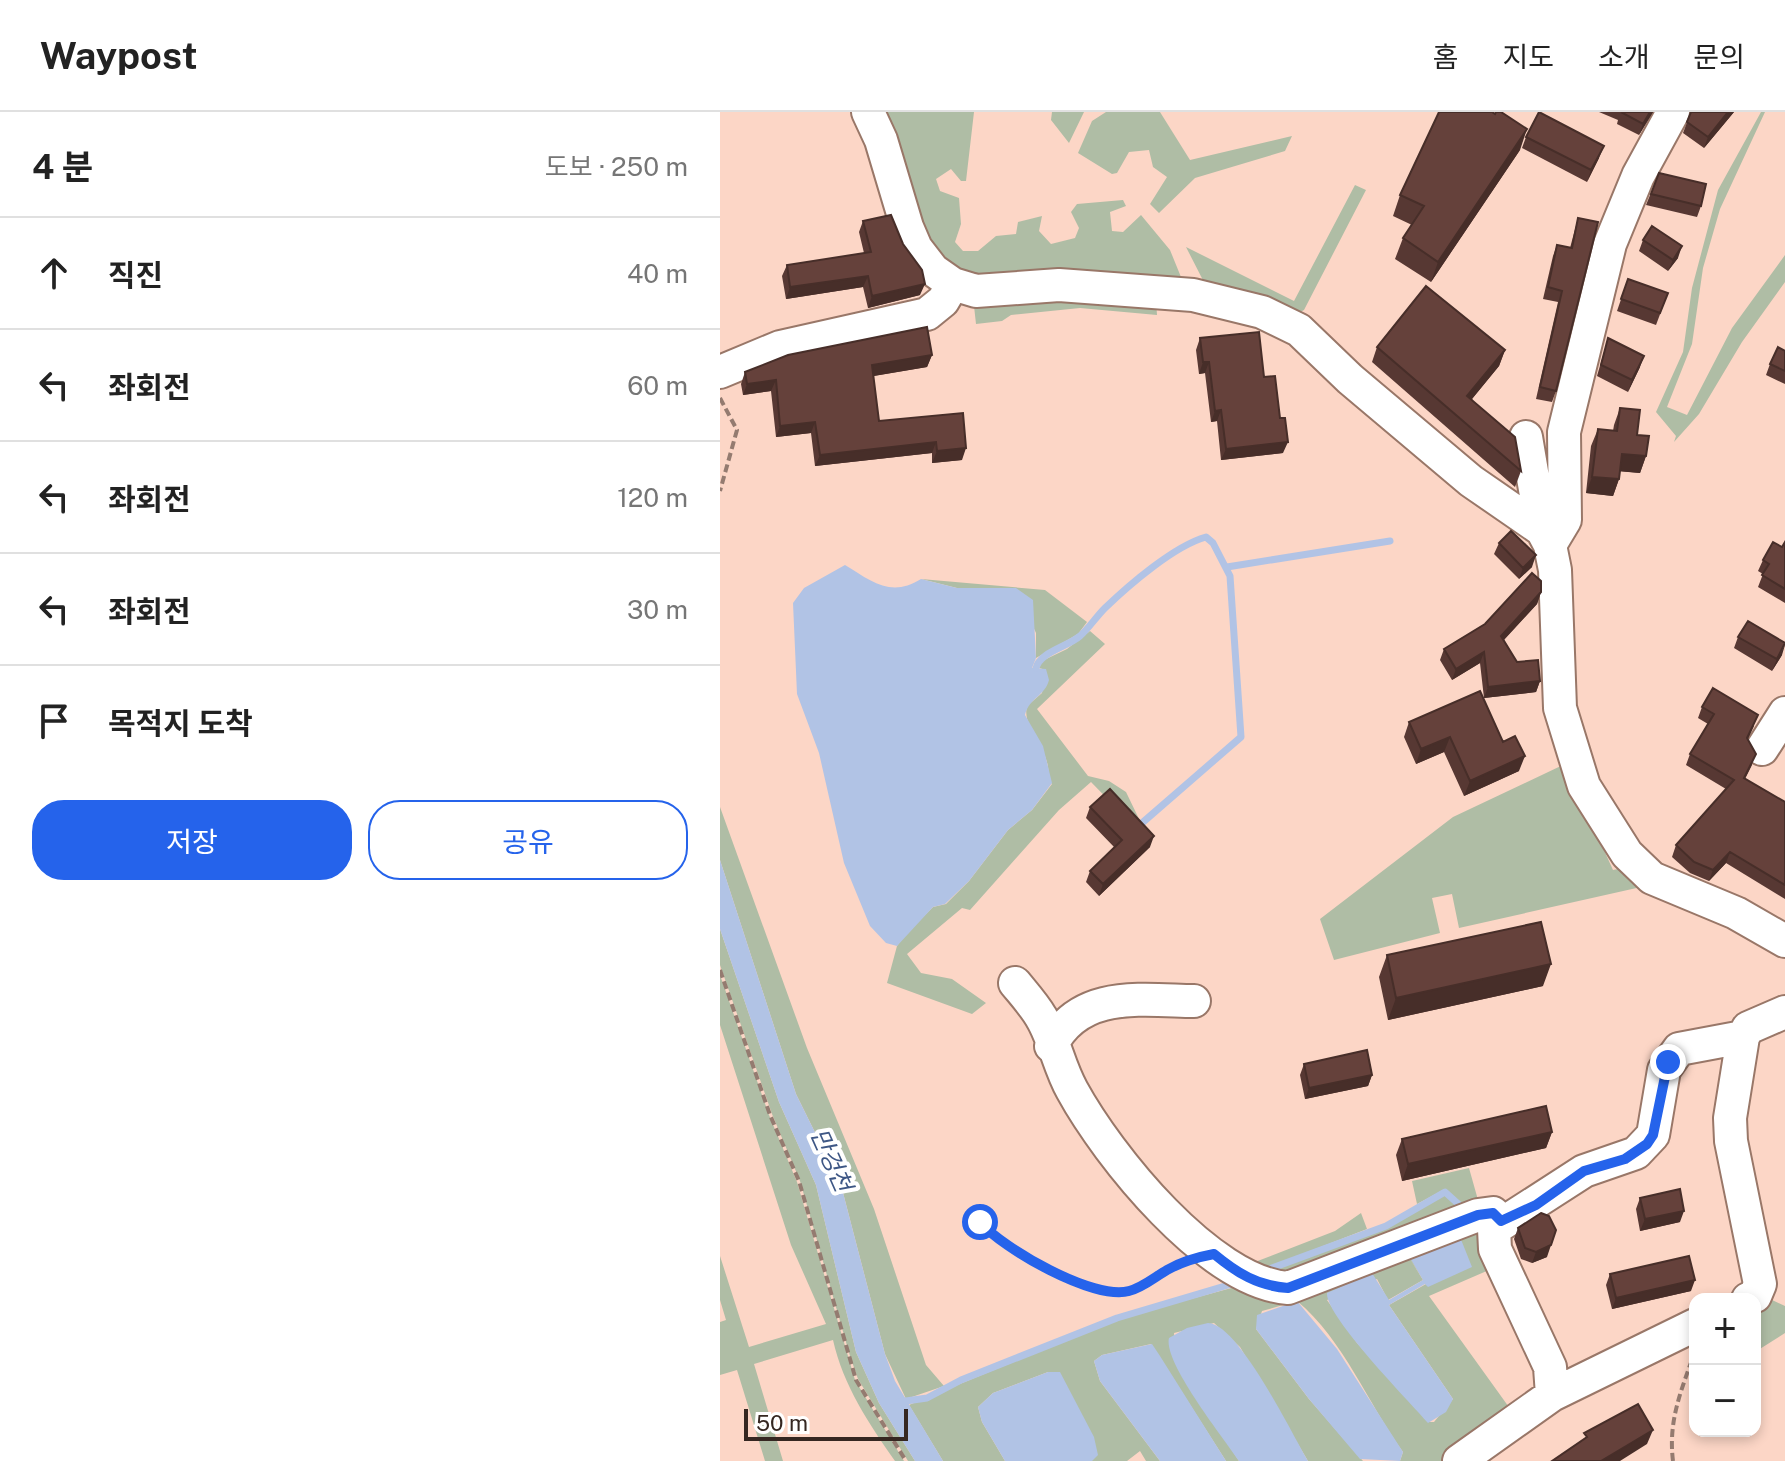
<!DOCTYPE html>
<html lang="ko">
<meta charset="utf-8">
<style>
body{margin:0;font-family:"Public Sans","Noto Sans KR",sans-serif;background:#f2f2f2;color:#222}
.controls{position:absolute;right:24px;bottom:24px;display:grid;overflow:hidden;border-radius:16px;box-shadow:0 4px 12px #0003}
.controls button{width:72px;height:72px;display:grid;place-items:center;padding:0;border:0;border-bottom:2px solid #e0e0e0;background:#fff;color:#222;font:40px sans-serif}
.scale{position:absolute;left:24px;bottom:20px;width:164px;box-sizing:border-box;padding-left:8px;border:4px solid #352721;border-top:0;font-size:22px;line-height:28px;white-space:nowrap;color:#352721;-webkit-text-stroke:6px #fff;paint-order:stroke}
.stop{position:absolute;width:24px;height:24px;margin:-18px;border:6px solid #2563eb;border-radius:50%;background:#fff}
.stop.end{background:#2563eb;border-color:#fff;box-shadow:0 2px 8px #0008}
.list{margin:0;padding:0;list-style:none}
h2{display:flex;justify-content:space-between;align-items:center;height:104px;margin:0;padding:0 32px;font-size:34px}
h2 small{font-size:26px;font-weight:400;color:#767676}
.list li{display:grid;grid-template-columns:52px 1fr auto;gap:24px;align-items:center;box-sizing:border-box;height:112px;padding:0 32px;border-top:2px solid #e0e0e0}
.list b{display:block;font-size:30px;white-space:nowrap}
.list em{font-size:26px;font-style:normal;color:#767676}
.actions{display:flex;gap:16px;padding:24px 32px}
.actions a{flex:1;padding:18px 0;border:2px solid #2563eb;border-radius:32px;text-align:center;font-size:28px;color:#2563eb}
.actions .main{background:#2563eb;color:#fff}
.icon{flex:none;width:44px;height:44px;fill:none;stroke:currentColor;stroke-width:2;stroke-linecap:round;stroke-linejoin:round}
.map{position:relative;flex:none;width:1065px;height:1349px;overflow:hidden}
header{display:flex;align-items:center;gap:48px;box-sizing:border-box;height:112px;padding:0 40px;background:#fff;border-bottom:2px solid #e0e0e0}
header strong{font-size:38px}
nav{display:flex;gap:44px;margin-inline-start:auto;font-size:28px}
main{display:flex}
aside{flex:1;background:#fff}
.map>svg:first-child{display:block}
</style>
<header>
<strong>Waypost</strong>
<nav><a>홈</a><a>지도</a><a>소개</a><a>문의</a></nav>
</header>
<main>
<aside>
<h2>4 분<small>도보 · 250 m</small></h2>
<ul class="list">
<li><svg class="icon" aria-label="ahead" viewBox="0 0 24 24"><path d="M12 20V5M6 11l6-6 6 6"/></svg><div><b>직진</b></div><em>40 m</em></li>
<li><svg class="icon" aria-label="left" viewBox="0 0 24 24"><path d="M17 20v-9H6M10 6l-5 5 5 5"/></svg><div><b>좌회전</b></div><em>60 m</em></li>
<li><svg class="icon" aria-label="left" viewBox="0 0 24 24"><path d="M17 20v-9H6M10 6l-5 5 5 5"/></svg><div><b>좌회전</b></div><em>120 m</em></li>
<li><svg class="icon" aria-label="left" viewBox="0 0 24 24"><path d="M17 20v-9H6M10 6l-5 5 5 5"/></svg><div><b>좌회전</b></div><em>30 m</em></li>
<li><svg class="icon" aria-label="arrive" viewBox="0 0 24 24"><path d="M6 21V4h12l-3 4 3 4H6"/></svg><div><b>목적지 도착</b></div></li>
</ul>
<div class="actions"><a class="main">저장</a><a>공유</a></div>
</aside>
<div class="map">
<svg width="1065" height="1349" viewBox="0 0 1065 1349">
<rect width="100%" height="100%" fill="#fcd6c6"/>
<path fill="#afbda5" fill-rule="evenodd" d="M162 0H254L246 69H241L231 57 216 67 220 79 239 86 241 112 235 130 243 139H258L276 124 296 122 298 110 322 104 319 119 331 132 355 126 359 116 351 100 357 92 403 88 406 94 390 100 392 119 403 120 421 103 450 138 463 170 284 172 233 159 201 119Z
M332 0H364L349 31 331 8Z
M386 0H440L470 48 572 24 565 39 475 66 439 101 430 92 447 65 433 55 429 38 409 40 397 61 392 62 358 41 372 9Z
M1041 0H1045L1000 97 983 156 972 232 947 295 967 303 1012 216 1065 143V170L1022 230 979 302 954 330 956 324 936 300 963 240 972 176 998 78Z
M635 73 646 78 584 198 571 205 488 178 466 135 574 189Z
M273 187 436 188 437 203 360 196 291 203 282 209 256 212 254 194Z
M201 467 325 478 367 510 358 522 316 546V521L296 477 237 476Z
M370 519 385 532 317 597 368 664 389 669 406 680 420 709 414 714 371 670 339 698 250 798 242 796 187 842 201 861 232 867 266 891 252 902 167 871 177 834 185 823 213 795 226 792 249 769 288 718 312 698 332 672 328 668C333 637 301 618 307 594L322 581 326 558 319 556 322 549 347 537Z
M845 652 893 758 908 755 921 775 739 816 732 782 712 786 720 821 614 848 600 807 733 705Z
M0 695 87 936 154 1097 206 1253 224 1274 186 1287 165 1242 121 1073 76 982 0 748Z
M0 817 59 990 96 1073 136 1240 159 1291 195 1349H188L138 1267 130 1244 80 1069 52 1002 0 853Z
M0 863 49 1003 77 1070 135 1268 184 1349H175C149 1312 123 1273 113 1228L34 1252 63 1349H45L17 1258 0 1263V1210L6 1208 0 1188V1144L29 1235 106 1212 71 1133 0 913Z
M749 1056 758 1088 745 1095 725 1077 697 1092 692 1069Z
M724 1082 741 1096 613 1153 536 1164 667 1116Z
M641 1101 647 1117 531 1162 522 1155 615 1119Z
M762 1108 826 1272 729 1349H680L683 1340C648 1292 624 1228 577 1189L542 1199 536 1217 589 1287 643 1349H588L520 1235 494 1211 454 1221 457 1253 519 1349H506L431 1232 382 1243 374 1249 380 1269 440 1349H426L420 1339 407 1349H372L328 1260 273 1281 258 1295 262 1310 285 1349H223L189 1293 397 1207ZM689 1145 708 1175 706 1172 669 1193 733 1287 714 1310H708L637 1231 607 1188 657 1167 668 1188 703 1168ZM769 1158 819 1270 807 1287 791 1298 709 1184Z
M1050 1187 1065 1194V1221L1035 1240V1195Z"/>
<path fill="#b1c3e5" d="M125 453C151 469 171 486 201 467L237 476H296L313 488 316 546 312 556 326 557 329 568C325 584 309 586 305 603L323 634 332 671 312 698 288 718 249 769 225 792 213 795 177 834 166 831 150 814 124 751 99 641 77 582 73 491 84 476Z
M0 748 76 982 121 1073 165 1242 175 1269 223 1349H195L159 1291 136 1240 96 1073 59 990 0 817Z
M740 1125 752 1155 708 1175 705 1172 669 1193 733 1287 726 1300 708 1311C689 1289 605 1204 607 1181L652 1161 669 1188 703 1168 689 1144Z
M577 1189 617 1237 683 1340 680 1349 640 1347 589 1287 536 1217 537 1203Z
M488 1211C518 1211 572 1322 588 1349H519C503 1325 443 1250 449 1226L467 1216Z
M432 1232 440 1244 506 1349H440L380 1269 374 1249 382 1243Z
M328 1260H340L374 1325 378 1343 372 1349H285L262 1310 258 1295 273 1281Z"/>
<g fill="none" stroke-linecap="round" stroke-linejoin="round">
<path stroke="#b1c3e5" stroke-width="7" d="M507 455 670 429
M316 556C320 540 347 535 360 524 369 516 376 505 385 496 409 473 454 434 486 425L493 431 510 464 521 625 422 711
M544 1159 666 1114 725 1080 745 1098
M179 1290 207 1286 241 1268 397 1206 515 1171"/>
<g stroke="#997768" stroke-width="36">
<path id="minor" d="M148 0 161 28 187 115 196 136 213 158 233 172 256 179 339 173 473 183 542 200 579 218 630 267 751 369 822 418 830 433 835 458 840 596 864 674 907 742 932 766 1016 801 1065 829
M0 260 60 235 207 202 223 189 233 172
M806 325 822 418
M830 433 845 408 844 320 890 132 918 64 953 0
M1042 637 1065 601
M295 871C304 882 314 893 321 905 334 926 339 955 352 978 388 1044 489 1170 568 1176L758 1103 773 1101 781 1109
M331 934C359 878 420 888 474 889
M1028 1187 1035 1184 1040 1172 1011 1029 1010 1006 1023 925 1028 916 1065 900
M832 1283 830 1255 775 1137 774 1117 864 1059 916 1041 933 1023 944 958 959 937 1023 925
M739 1349 832 1283 975 1213"/>
</g>
<path stroke="#947b70" stroke-width="4" stroke-dasharray="8 4" stroke-linecap="butt" d="M0 286 17 318 0 379
M0 858 50 1003 79 1069 136 1268 186 1349
M253 1112 260 1110C286 1142 363 1182 405 1180 424 1178 443 1158 461 1152
M953 1349C948 1309 961 1279 974 1242"/>
<use href="#minor" stroke="#fff" stroke-width="32"/>
</g>
<path fill="#573833" d="M879 0H933L919 23 897 12 898 8Z
M971 0H1014L984 36 963 21Z
M806 25 879 46 867 70 802 36Z
M800 38 711 170 675 147 683 126 692 113 673 104 680 83Z
M939 61 981 94 977 105 926 93Z
M858 106 836 279 832 290 816 287 838 190 823 187 833 144 837 133 850 136Z
M143 109 183 132 200 183 148 196 143 175 66 187 62 164 67 153 144 141 139 120Z
M923 128 958 146 948 159 919 139Z
M908 167 948 181 936 213 897 199Z
M480 226 544 265 563 341 501 348 497 309 491 310 485 261 479 262 476 238Z
M888 226 920 255 908 280 877 264Z
M657 235 785 238 779 254 752 287 801 359 795 375 652 250Z
M1065 239V272L1046 263 1050 252Z
M212 243 207 255 153 264 159 309 243 301 242 348 212 351V341L95 354 91 321 56 325 51 279 23 283 21 272 25 260Z
M900 296 917 323 926 344 920 361 900 359 899 367 893 384 866 381 871 334 878 317 893 319 894 313Z
M1065 430V491L1038 475 1043 462 1038 459 1043 448 1062 435Z
M779 431 812 455 799 467 774 442Z
M821 480 817 492 784 528 797 550 820 569 816 580 764 586 760 551 732 568 720 548 724 537Z
M1018 525 1062 543 1052 559 1014 536Z
M982 595 1034 614 1028 627 1032 653 1025 667 1065 690V787L1006 751 989 769 970 761 952 745 956 733 1006 677 966 653 970 642 988 612 978 606Z
M689 610 783 630 799 659 744 684 724 640 696 652 684 625Z
M370 695 430 735 379 784 366 770 370 759 395 736 366 706Z
M667 843 823 874 668 908 659 865Z
M584 952 652 963 648 974 585 987 580 963Z
M832 1020 826 1036 682 1069 676 1043 682 1027Z
M920 1086 960 1110 920 1119 916 1097Z
M798 1116 827 1145 812 1151 801 1147 794 1127Z
M890 1162 971 1179 892 1197 886 1173Z"/>
<path fill="#472e29" d="M930 0H933L919 23 923 12Z
M1008 0H1014L984 36 988 25Z
M807 17 800 38 711 170 718 150Z
M884 34 879 46 867 70 871 58Z
M962 134 958 146 948 159 953 148Z
M148 164 143 175 66 187 70 175Z
M205 172 200 183 148 196 152 184Z
M785 238 779 254 742 299 747 284Z
M212 243 207 255 148 265 152 253Z
M924 244 920 255 908 280 912 268Z
M483 250H489L485 261 479 262Z
M56 268 51 279 23 283 27 272Z
M501 298 497 309 491 310 495 299Z
M95 310 91 321 56 325 60 314Z
M216 330 212 341 95 354 100 343Z
M568 330 563 341 501 348 506 337Z
M246 336 242 348 212 351 217 339Z
M902 342 926 344 920 361 896 359Z
M872 365 899 367 893 384 866 381Z
M816 443 812 455 799 467 803 456Z
M821 480 817 492 777 535 781 524Z
M1065 533 1062 543 1052 559 1057 547Z
M764 540 760 551 732 568 736 557Z
M820 569 816 580 764 586 768 575Z
M730 625 724 640 696 652 701 637Z
M805 644 799 659 744 684 750 669Z
M434 724 430 735 379 784 383 772Z
M1010 740 1006 751 989 769 993 758Z
M831 852 823 874 668 908 676 886Z
M652 963 648 974 585 987 589 976Z
M832 1020 826 1036 682 1069 688 1052Z
M964 1099 960 1110 920 1119 925 1107Z
M831 1133 827 1145 812 1151 816 1140Z
M975 1168 971 1179 892 1197 896 1186Z
M933 1318 927 1332 900 1349H881Z"/>
<path fill="#65413b" stroke="#472e29" stroke-width="2" d="M719 0H772L775 2 776 0H781L807 17 718 150 683 126 704 94 680 83Z
M819 0 884 34 871 58 806 25Z
M901 0H930L923 12Z
M971 0H1008L988 25 967 10Z
M939 61 986 72 981 94 931 82Z
M171 103 183 132 202 158 205 172 152 184 148 164 70 175 67 153 151 140 143 109Z
M858 106 878 110 836 279 820 275 842 179 828 175 837 133 852 136Z
M932 114 962 134 953 148 923 128Z
M908 167 948 181 940 201 901 187Z
M706 174 785 238 747 284 795 325 801 359 657 235Z
M207 215 212 243 152 253 159 309 243 301 246 336 217 339 216 330 100 343 95 310 60 314 56 268 27 272 25 260 68 243Z
M539 220 544 265 555 264 560 306H565L568 330 506 337 501 298 495 299 489 250H483L480 226Z
M888 226 924 244 912 268 881 253Z
M1058 235 1065 239V259L1050 252Z
M900 296 920 298 917 323 929 324 926 344 902 342 899 367 872 365 878 317 897 319Z
M791 419 816 443 803 456 779 431Z
M1053 430 1062 435 1065 430V477L1042 463 1049 452 1043 448Z
M812 461 821 469V480L781 524 797 550 818 548 820 569 768 575 764 540 736 557 724 537 765 512Z
M1028 509 1065 531 1057 547 1018 525Z
M993 576 1038 603 1027 626 1036 642 1024 666 1065 690V773L1010 740 993 758 974 750 956 733 1014 668 970 642 994 602 982 595Z
M760 579 783 630 795 624 805 644 750 669 730 625 701 637 689 610Z
M390 677 434 724 383 772 370 759 402 728 370 695Z
M821 810 831 852 676 886 667 843Z
M647 938 652 963 589 976 584 952Z
M826 994 832 1020 688 1052 682 1027Z
M960 1077 964 1099 925 1107 920 1086Z
M821 1101 829 1104 836 1118 831 1133 816 1140 805 1136 798 1116Z
M969 1144 975 1168 896 1186 890 1162Z
M918 1292 933 1318 881 1349H832L867 1325 864 1321Z"/>
<g fill="none" stroke-linecap="round" stroke-linejoin="round">
<path stroke="#2563eb" stroke-width="10" d="M260 1110C282 1136 374 1189 409 1179 422 1176 435 1165 447 1158 461 1150 478 1145 494 1142 517 1161 538 1174 568 1176L758 1103 773 1101 781 1109 816 1093 864 1059 905 1047 927 1032 933 1023 948 950"/>
</g>
<g text-anchor="middle" stroke-width="8" stroke-linejoin="round" paint-order="stroke">
<g font-size="24" font-style="italic" fill="#3e5785" stroke="#fff">
<text transform="translate(111 1048) rotate(66)" y="8">만겅천</text>
</g>
</g>
</svg>
<div class="controls">
<button>+</button>
<button>−</button>
</div>
<div class="scale">50 m</div>
<div class="stop" style="left:260px;top:1110px"></div>
<div class="stop end" style="left:948px;top:950px"></div>
</div>
</main>
